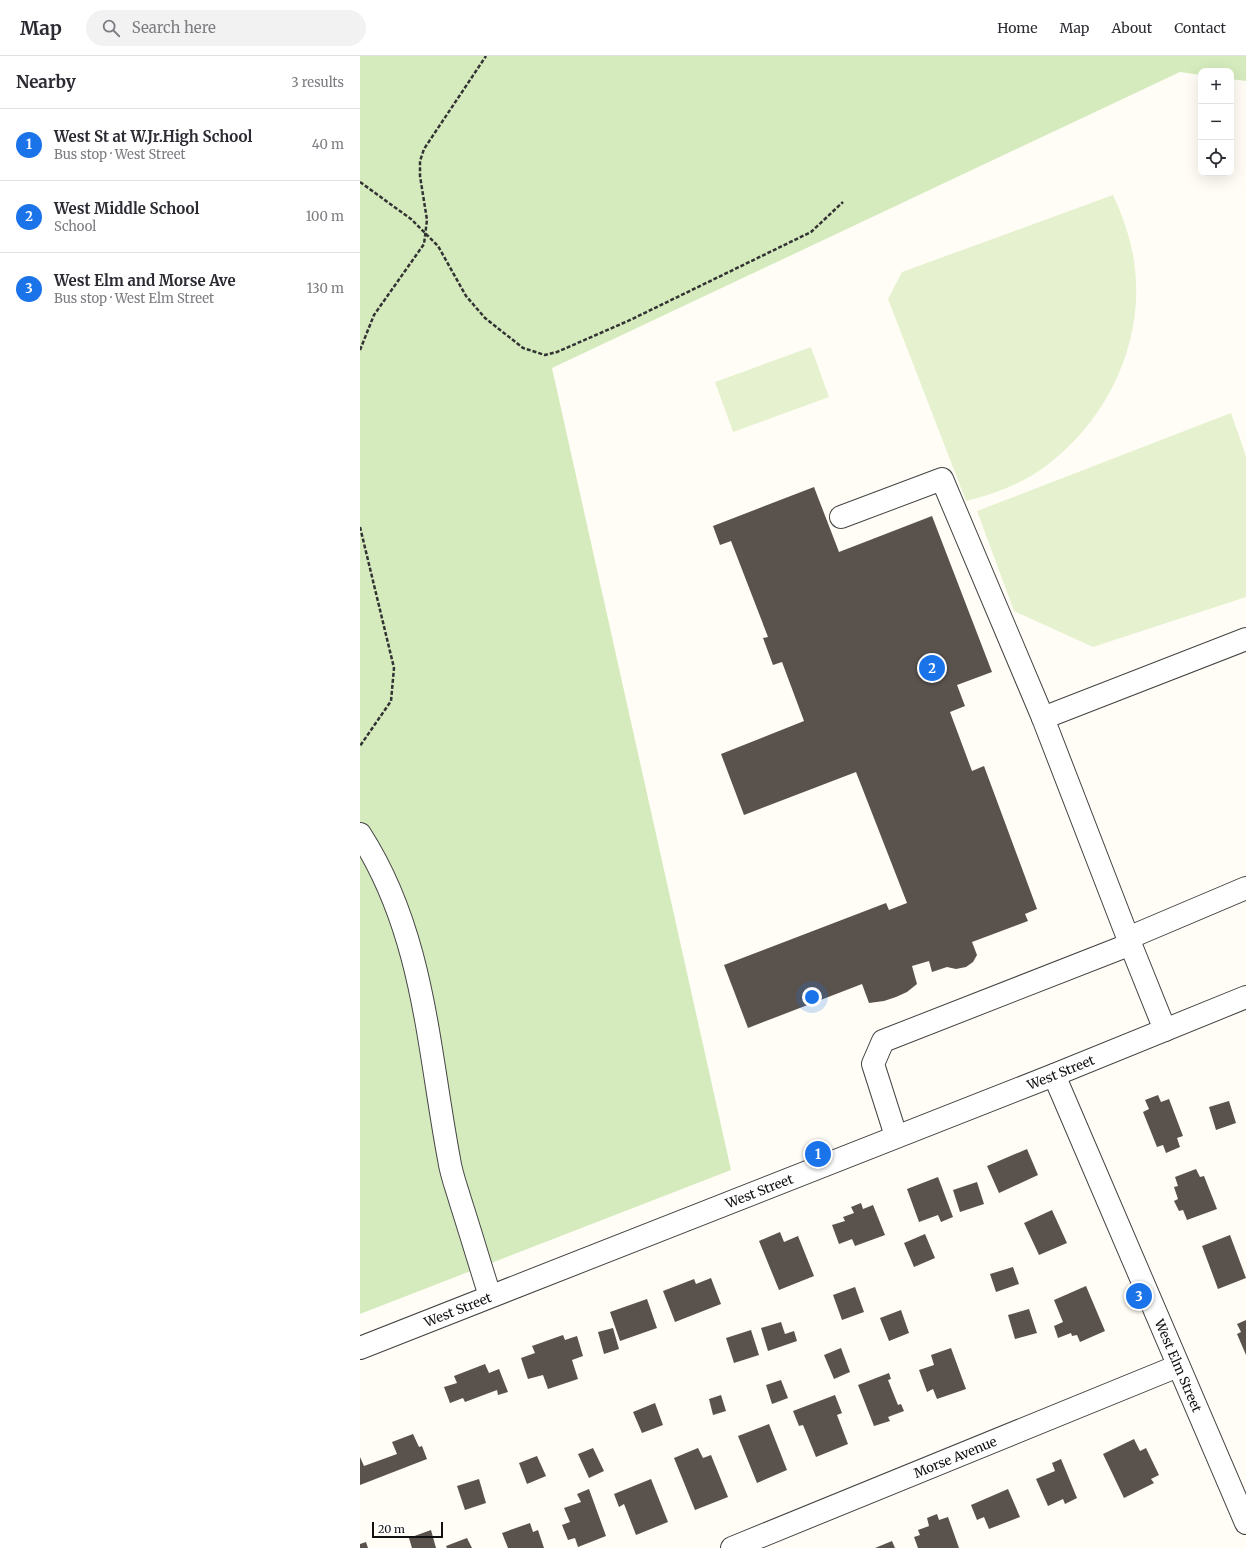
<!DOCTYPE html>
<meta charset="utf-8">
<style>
body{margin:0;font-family:Merriweather,serif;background:#f2f2f3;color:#2b2b33}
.controls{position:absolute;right:12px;top:12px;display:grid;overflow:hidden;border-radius:8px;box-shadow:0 4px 16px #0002}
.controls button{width:36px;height:36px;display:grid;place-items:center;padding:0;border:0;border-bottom:1px solid #e1e1e2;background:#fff;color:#2b2b33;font:20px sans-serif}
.scale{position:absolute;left:12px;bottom:10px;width:71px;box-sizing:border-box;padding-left:4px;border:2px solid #111;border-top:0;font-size:11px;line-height:14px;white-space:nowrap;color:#111;-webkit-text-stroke:3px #fff;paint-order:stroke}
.you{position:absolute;left:452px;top:941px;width:14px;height:14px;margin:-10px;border:3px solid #fff;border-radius:50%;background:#1a73e8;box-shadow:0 0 0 6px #1a73e833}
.badge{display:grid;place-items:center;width:26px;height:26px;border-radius:50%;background:#1a73e8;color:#fff;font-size:13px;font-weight:700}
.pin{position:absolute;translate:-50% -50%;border:2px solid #fff;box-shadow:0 1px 4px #0006}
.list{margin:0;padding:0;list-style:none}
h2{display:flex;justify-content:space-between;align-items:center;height:52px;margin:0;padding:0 16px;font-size:17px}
h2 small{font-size:13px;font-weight:400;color:#7c7c81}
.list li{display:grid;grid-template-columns:26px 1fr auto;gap:12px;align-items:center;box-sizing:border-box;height:72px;padding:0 16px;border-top:1px solid #e1e1e2}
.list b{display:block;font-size:15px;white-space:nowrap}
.list p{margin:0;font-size:13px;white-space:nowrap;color:#7c7c81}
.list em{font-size:13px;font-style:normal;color:#7c7c81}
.icon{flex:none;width:22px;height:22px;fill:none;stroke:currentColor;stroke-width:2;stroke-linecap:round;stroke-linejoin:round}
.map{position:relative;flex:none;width:886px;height:1492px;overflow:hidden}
header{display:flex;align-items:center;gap:24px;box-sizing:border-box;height:56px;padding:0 20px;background:#fff;border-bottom:1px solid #e1e1e2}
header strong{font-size:19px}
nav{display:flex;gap:22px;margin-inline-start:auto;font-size:14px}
.search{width:280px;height:36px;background:#f2f2f3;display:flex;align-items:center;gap:10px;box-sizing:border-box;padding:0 14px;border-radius:22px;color:#7c7c81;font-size:15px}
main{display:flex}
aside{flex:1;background:#fff}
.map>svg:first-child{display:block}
</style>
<header>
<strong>Map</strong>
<div class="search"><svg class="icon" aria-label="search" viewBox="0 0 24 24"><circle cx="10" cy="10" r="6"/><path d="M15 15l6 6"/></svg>Search here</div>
<nav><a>Home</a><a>Map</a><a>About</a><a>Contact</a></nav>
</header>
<main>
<aside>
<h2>Nearby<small>3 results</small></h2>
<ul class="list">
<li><span class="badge">1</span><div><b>West St at W.Jr.High School</b><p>Bus stop · West Street</p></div><em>40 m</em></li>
<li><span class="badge">2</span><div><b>West Middle School</b><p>School</p></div><em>100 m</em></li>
<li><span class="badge">3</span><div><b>West Elm and Morse Ave</b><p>Bus stop · West Elm Street</p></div><em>130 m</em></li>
</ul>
</aside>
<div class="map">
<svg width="886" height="1492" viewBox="0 0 886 1492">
<rect width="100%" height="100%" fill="#fffdf5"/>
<path fill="#d5ebbd" d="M0 0H886V25L871 23V15H841V19L820 16 192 312 371 1114 0 1258Z"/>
<path fill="#e6f2cf" d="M753 139C762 158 769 178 773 199 788 280 750 362 686 410 662 428 634 438 606 445L528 243 542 216Z
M451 291 469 341 373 376 355 326Z
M871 357 886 400V541L733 591 654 555 617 455Z"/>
<path fill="#5a524d" d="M454 431 479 496 572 460 632 616 597 629 605 650 590 656 612 715 624 710 677 853 665 858 668 865 612 886 617 899 613 906 606 911 596 913 587 911 572 916 569 905 552 910 557 928 547 936 536 941 524 945 509 947 502 928 388 972 364 909 526 847 529 854 547 847 496 716 384 759 361 698 444 665 422 606 413 609 403 582 408 581 371 485 360 489 353 470Z
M798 1039 801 1046 809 1043 823 1080 817 1082 820 1091 806 1097 803 1089 797 1091 783 1056 789 1053 785 1044Z
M869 1045 876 1067 856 1074 849 1051Z
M667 1093 678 1119 639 1137 627 1110Z
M836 1113 840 1121 844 1120 857 1153 827 1164 823 1154 819 1155 814 1145 818 1143 814 1131 818 1130 815 1121Z
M578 1121 593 1161 581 1166 578 1159 559 1166 547 1133Z
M617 1126 624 1148 600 1156 593 1134Z
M501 1147 503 1153 513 1149 525 1179 495 1190 492 1183 479 1188 472 1169 485 1165 483 1161 494 1157 491 1151Z
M692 1154 707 1187 679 1199 664 1167Z
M420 1176 424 1186 438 1180 454 1220 419 1234 399 1185Z
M565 1178 575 1202 554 1211 544 1187Z
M870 1179 886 1222 858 1233 842 1190Z
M653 1211 659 1228 636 1236 630 1218Z
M351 1222 361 1248 315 1266 303 1235 334 1223 336 1228Z
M726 1230 745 1275 720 1286 717 1279 712 1280 711 1277 698 1282 694 1270 703 1266 694 1244Z
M495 1231 504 1256 482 1264 473 1239Z
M287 1243 297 1272 260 1285 250 1256Z
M669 1253 677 1277 655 1283 648 1259Z
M541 1254 549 1277 529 1285 520 1262Z
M886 1264V1299L877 1278 881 1276 877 1268Z
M421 1266 425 1278 434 1275 437 1285 408 1295 401 1272Z
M253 1272 259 1293 244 1298 238 1276Z
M391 1274 399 1299 374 1307 366 1282Z
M203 1279 205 1284 217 1280 223 1300 212 1304 218 1323 188 1333 183 1319 168 1323 161 1302 175 1297 172 1290Z
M481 1292 490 1316 474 1323 464 1299Z
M591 1292 606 1333 577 1343 573 1333 567 1336 559 1314 574 1309 571 1299Z
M125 1308 129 1317 139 1313 148 1336 138 1339 137 1334 105 1346 103 1342 90 1347 84 1331 97 1327 94 1320Z
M529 1317 531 1323 528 1324 538 1349 541 1348 544 1355 528 1361 530 1365 514 1370 498 1329Z
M421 1324 428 1342 412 1348 406 1329Z
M361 1339 366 1355 353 1359 349 1343Z
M475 1339 482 1357 477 1359 488 1388 456 1401 443 1369 439 1370 433 1355Z
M295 1347 303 1369 282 1377 273 1356Z
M409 1368 427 1414 397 1427 378 1380Z
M53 1378 59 1391 62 1390 67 1403 0 1429V1401L4 1410 37 1398 32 1386Z
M774 1383 780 1395 786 1392 799 1419 791 1423 794 1427 764 1442 743 1398Z
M233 1392 244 1415 229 1422 218 1398Z
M338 1392 343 1402 351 1399 368 1441 335 1454 314 1402Z
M177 1400 186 1420 167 1428 159 1407Z
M701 1403 717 1442 705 1448 703 1443 688 1450 676 1423 695 1415 692 1407Z
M119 1423 126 1447 105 1454 97 1430Z
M291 1423 308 1466 276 1479 264 1448 259 1451 254 1438Z
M229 1433 246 1480 218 1491 215 1482 208 1484 202 1469 210 1466 204 1452 221 1446 217 1438Z
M648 1433 660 1461 629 1473 624 1461 617 1464 611 1449Z
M577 1458 579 1464 588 1461 599 1492H558L554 1481 560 1479 558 1474 569 1470 567 1462Z
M170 1467 173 1476 178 1474 184 1492H148L142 1477Z
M71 1474 76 1492H52L49 1482Z
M107 1482 112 1492H87L86 1490Z
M532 1485 535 1492H515Z
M6 1486 8 1492H0V1488Z"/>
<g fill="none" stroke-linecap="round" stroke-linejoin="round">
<g stroke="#444" stroke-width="24">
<g id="minor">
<path d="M481 461 582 423 683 662 768 882 805 974"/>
<path d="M683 662 886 583"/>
<path d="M0 778C64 877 68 992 89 1103 91 1118 97 1133 101 1147 111 1178 120 1209 130 1240"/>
<path d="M768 882 886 832"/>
<path id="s1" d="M694 1019 886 1467"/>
<path d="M536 1080 513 1008 523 985 771 888"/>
<path id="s2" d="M0 1292 694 1019 886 941"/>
<path id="s3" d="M372 1492 818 1310"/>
</g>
</g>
<path stroke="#333" stroke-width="2.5" stroke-dasharray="4 2" stroke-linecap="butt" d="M0 126 51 163 78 190 106 240 125 262 163 292 185 299 197 296 268 265 451 176 483 146
M0 294 14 259 64 188 67 164 60 120V105L64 93 126 0
M0 471 34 612 31 645 0 690"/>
<use href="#minor" stroke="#fff" stroke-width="22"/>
</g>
<g text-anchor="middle" stroke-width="4" stroke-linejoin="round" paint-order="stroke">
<g font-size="13" fill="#111" stroke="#fff">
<text dy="5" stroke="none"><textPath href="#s2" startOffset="753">West Street</textPath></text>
<text dy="5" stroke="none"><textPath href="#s2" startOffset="429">West Street</textPath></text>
<text dy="5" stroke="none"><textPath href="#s2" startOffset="105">West Street</textPath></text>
<text dy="5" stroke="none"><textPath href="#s1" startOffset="316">West Elm Street</textPath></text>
<text dy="5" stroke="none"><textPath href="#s3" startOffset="241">Morse Avenue</textPath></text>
</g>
</g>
</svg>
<div class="controls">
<button>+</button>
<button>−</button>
<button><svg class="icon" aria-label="locate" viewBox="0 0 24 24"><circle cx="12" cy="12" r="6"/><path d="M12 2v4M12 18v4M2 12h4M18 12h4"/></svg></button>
</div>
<div class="scale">20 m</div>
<div class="you"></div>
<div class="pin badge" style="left:458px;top:1098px">1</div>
<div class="pin badge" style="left:572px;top:612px">2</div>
<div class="pin badge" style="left:779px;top:1240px">3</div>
</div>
</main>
